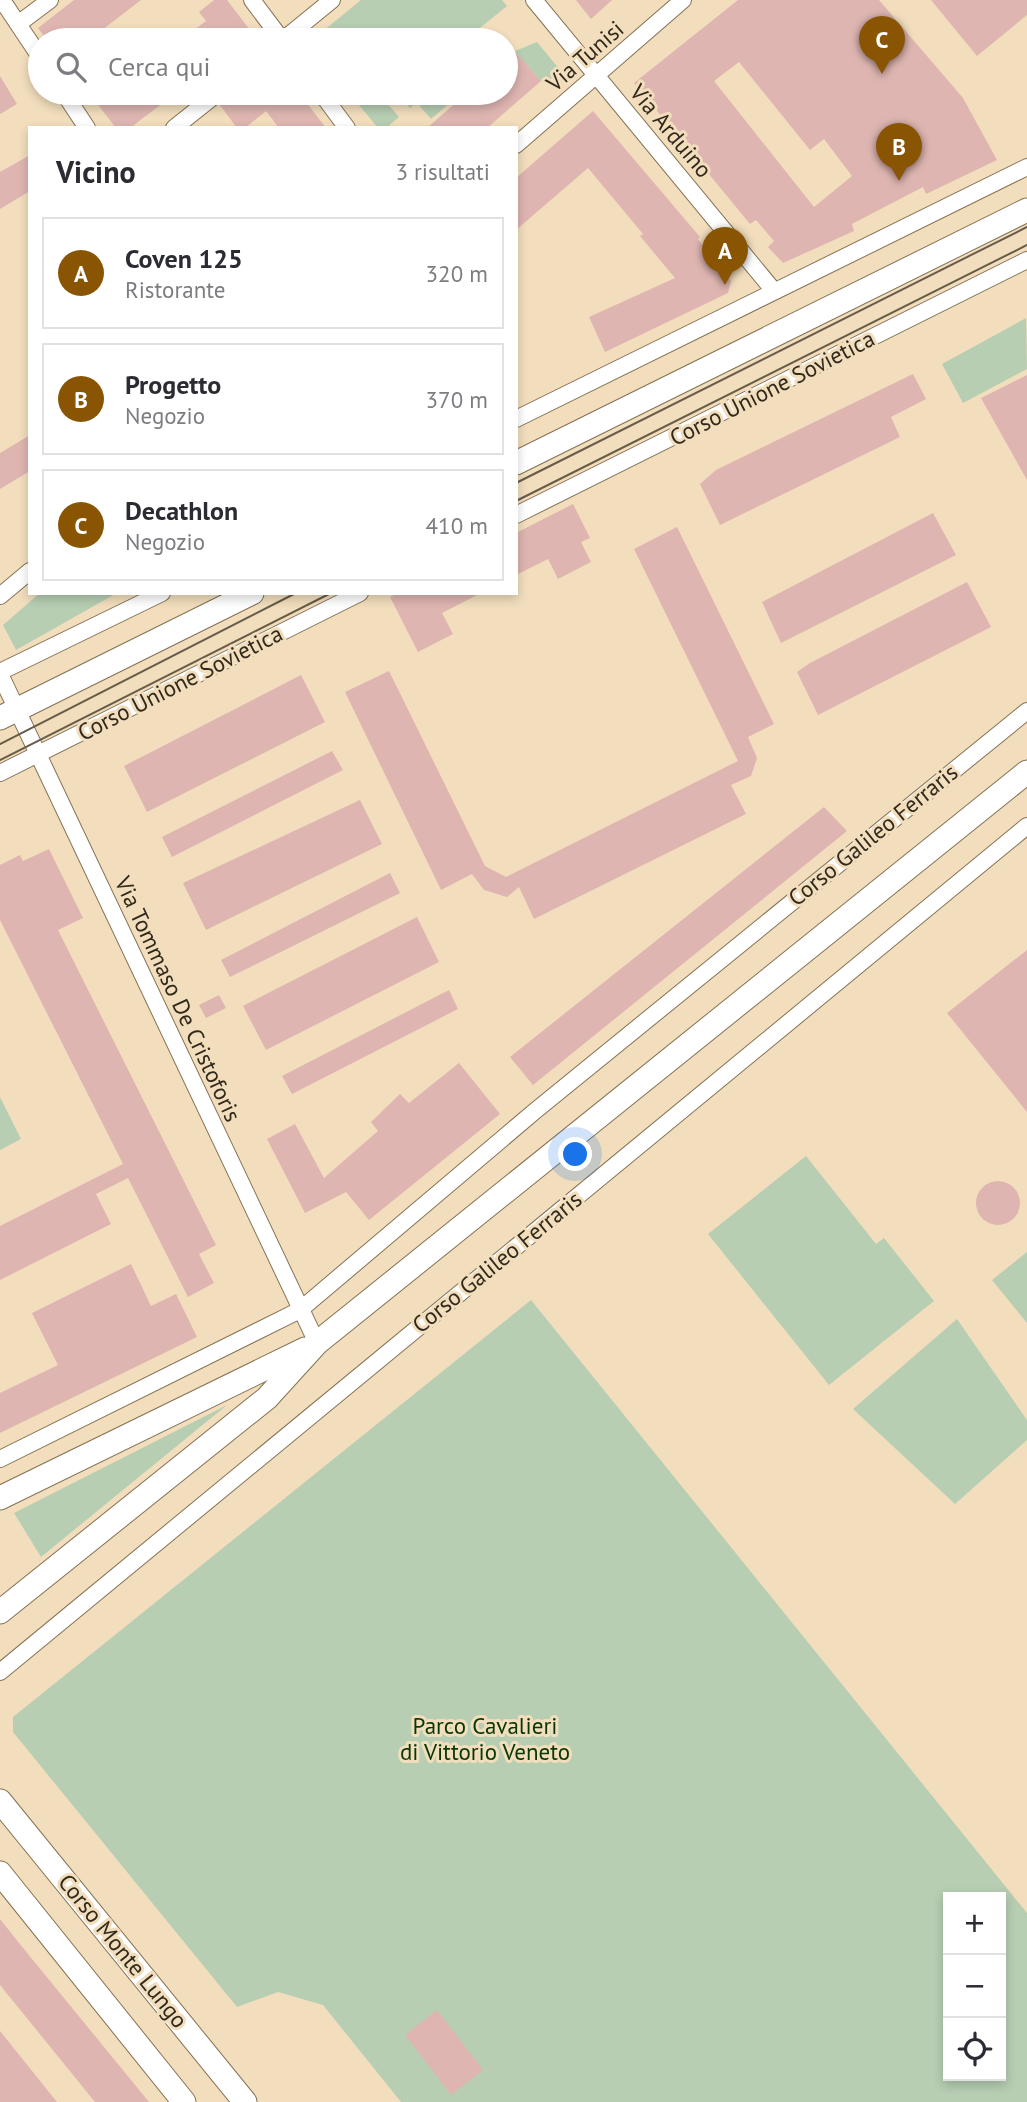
<!DOCTYPE html>
<html lang="it">
<meta charset="utf-8">
<style>
body{margin:0;font-family:"PT Sans",sans-serif;background:#f2f2f3;color:#2b2b33}
.controls{position:absolute;right:21px;bottom:21px;display:grid;overflow:hidden;border-radius:0px;box-shadow:0 4px 10px #0003}
.controls button{width:63px;height:63px;display:grid;place-items:center;padding:0;border:0;border-bottom:2px solid #e1e1e2;background:#fff;color:#2b2b33;font:35px sans-serif}
.you{position:absolute;left:576px;top:1155px;width:24px;height:24px;margin:-18px;border:5px solid #fff;border-radius:50%;background:#1a73e8;box-shadow:0 0 0 10px #1a73e833}
.badge{display:grid;place-items:center;width:46px;height:46px;border-radius:50%;background:#8a5503;color:#fff;font-size:23px;font-weight:700}
.pin{position:absolute;translate:-50% -58px;filter:drop-shadow(0 2px 4px #0008)}
.pin::after{content:'';position:absolute;top:37px;width:24px;height:21px;background:inherit;clip-path:polygon(0 0,100% 0,50% 100%)}
.list{margin:0;padding:0;list-style:none}
h2{display:flex;justify-content:space-between;align-items:center;height:91px;margin:0;padding:0 28px;font-size:30px}
h2 small{font-size:23px;font-weight:400;color:#7c7c81}
.list li{display:grid;grid-template-columns:46px 1fr auto;gap:21px;align-items:center;box-sizing:border-box;height:112px;margin:0 14px 14px;padding:0 14px;border:2px solid #e1e1e2;border-radius:0px}
.list b{display:block;font-size:26px;white-space:nowrap}
.list p{margin:0;font-size:23px;white-space:nowrap;color:#7c7c81}
.list em{font-size:23px;font-style:normal;color:#7c7c81}
.icon{flex:none;width:38px;height:38px;fill:none;stroke:currentColor;stroke-width:2;stroke-linecap:round;stroke-linejoin:round}
.map{position:relative;flex:none;width:1027px;height:2102px;overflow:hidden}
.search{position:absolute;background:#fff;box-shadow:0 4px 10px #0003;left:28px;top:28px;width:490px;height:77px;display:flex;align-items:center;gap:18px;box-sizing:border-box;padding:0 24px;border-radius:38px;color:#7c7c81;font-size:26px}
.panel{position:absolute;background:#fff;box-shadow:0 4px 10px #0003;left:28px;top:126px;width:490px;height:469px;border-radius:0px}
.map>svg:first-child{display:block}
</style>
<div class="map">
<svg width="1027" height="2102" viewBox="0 0 1027 2102">
<rect width="100%" height="100%" fill="#f2debd"/>
<path fill="#b7ceb3" fill-rule="evenodd" d="M361 0H502L507 6 465 40H312Z
M537 42 566 77 554 88 541 81 515 51Z
M349 93H428L410 108 398 95 388 104 399 117 386 128H378Z
M433 93H444L452 101 431 119 419 105Z
M1026 318 1027 369 963 403 942 364Z
M40 593H117L16 650 3 625Z
M0 1097 21 1139 0 1150Z
M806 1156 876 1244 884 1238 934 1301 829 1385 708 1234Z
M1027 1252V1323L992 1280Z
M531 1300 1027 1913V2102H401L323 2005 278 1992 237 2007 13 1732V1717ZM948 1897H1001V2076H948Z
M957 1319 1027 1420V1440L955 1504 853 1409Z
M227 1405 41 1557 14 1513Z"/>
<path fill="#deb5b1" fill-rule="evenodd" d="M74 0H141L89 40H47L38 28Z
M214 0H227L253 34 246 40H181L206 21 199 12Z
M576 0H612L591 19Z
M738 0H879L963 98 997 160 926 194 923 187 852 224 854 231 783 263 768 247 774 241 756 220 750 224 634 83ZM739 62 810 150 824 139 852 176 814 207 714 81Z
M931 0H1027V15L977 56Z
M515 51 541 81 487 128H427L467 93H506V60Z
M0 76 17 104 0 114Z
M89 93H176L130 128H116Z
M235 93H299L326 128H279L266 111 245 128H237L220 105Z
M593 111 700 237 698 239 731 281 728 293 605 352 589 317 675 278 640 236 643 234 588 168 516 230V178Z
M30 155V191L0 209V172Z
M913 374 926 399 891 417 900 437 720 525 700 484 716 470Z
M1027 375V480L981 398Z
M30 435V471L0 489V453Z
M573 504 590 538 581 542 591 562 558 579 548 559 516 575V533Z
M933 513 956 555 781 643 762 602Z
M677 527 774 724 748 737 757 758 751 776 731 785 746 814 534 919 519 887 507 897 484 890 472 874 441 890 345 692 389 671 485 866 506 877 738 761 634 549Z
M967 582 991 627 818 715 797 672 810 663Z
M398 593H481L442 613 453 634 418 652 390 597Z
M301 675 325 722 147 812 124 766Z
M332 751 343 770 172 857 162 837Z
M360 800 382 844 206 930 183 883Z
M824 807 847 831 533 1085 510 1057Z
M49 849 83 918 58 930 216 1245 199 1254 214 1283 188 1297 128 1178 96 1194 111 1224 0 1280V1226L123 1164 0 920V865L20 855 23 861Z
M390 873 400 893 230 977 221 960Z
M417 917 439 962 266 1050 243 1006Z
M1027 950V1112L947 1013Z
M449 990 458 1009 292 1094 282 1076Z
M219 995 226 1008 206 1018 199 1005Z
M459 1063 500 1114 369 1220 346 1192 305 1213 267 1139 295 1124 324 1178 378 1131 371 1122 400 1094 409 1103Z
M976 1203a22 22 0 1 1 44 0a22 22 0 1 1-44 0Z
M131 1264 151 1306 176 1294 197 1337 0 1433V1393L58 1365 32 1313Z
M0 1919 19 1943 149 2102H95L0 1985Z
M437 2010 483 2070 451 2095 405 2035Z
M0 2031 57 2102H0Z"/>
<g fill="none" stroke-linecap="round" stroke-linejoin="round">
<g stroke="#847254" stroke-width="18">
<path id="minor" d="M2 0 40 57
M252 0 282 40
M534 0 774 291
M18 24 50 0
M283 40 332 0
M64 93 87 128
M321 93 347 128
M174 128 218 93
M516 145 683 0
M516 419 1027 167
M516 515 1027 260
M0 596 30 571
M0 672 162 593
M0 674 317 1343
M0 773 360 593
M0 1459 300 1310 535 1111 1027 711
M0 1672 1027 826"/>
</g>
<g stroke="#847254" stroke-width="25">
<path id="secondary" d="M516 463 1027 210
M0 718 252 593
M0 1498 305 1349
M0 1612 267 1398 317 1343 1027 772
M0 1801 245 2102
M0 1873 184 2102"/>
</g>
<use href="#minor" stroke="#fff" stroke-width="16"/>
<use href="#secondary" stroke="#fff" stroke-width="23"/>
<path stroke="#675c4a" stroke-width="2" d="M516 483 1027 227
M516 501 1027 245
M0 744 296 593
M0 760 331 593"/>
</g>
<g text-anchor="middle" stroke-width="6" stroke-linejoin="round" paint-order="stroke">
<g font-size="23" fill="#30291c" stroke="#f2debd">
<text transform="translate(585 56) rotate(-41)" y="8">Via Tunisi</text>
<text transform="translate(671 131) rotate(50)" y="8">Via Arduino</text>
<text transform="translate(772 388) rotate(-27)" y="8">Corso Unione Sovietica</text>
<text transform="translate(180 683) rotate(-27)" y="8">Corso Unione Sovietica</text>
<text transform="translate(873 835) rotate(-39)" y="8">Corso Galileo Ferraris</text>
<text transform="translate(178 999) rotate(65)" y="8">Via Tommaso De Cristoforis</text>
<text transform="translate(497 1262) rotate(-39)" y="8">Corso Galileo Ferraris</text>
<text transform="translate(123 1951) rotate(51)" y="8">Corso Monte Lungo</text>
</g>
<g font-size="23" fill="#073703" stroke="#f2debd">
<text x="485" y="1734">Parco Cavalieri<tspan x="485" dy="26">di Vittorio Veneto</tspan></text>
</g>
</g>
</svg>
<div class="controls">
<button>+</button>
<button>−</button>
<button><svg class="icon" aria-label="locate" viewBox="0 0 24 24"><circle cx="12" cy="12" r="6"/><path d="M12 2v4M12 18v4M2 12h4M18 12h4"/></svg></button>
</div>
<div class="you"></div>
<div class="pin badge" style="left:725px;top:285px">A</div>
<div class="pin badge" style="left:899px;top:181px">B</div>
<div class="pin badge" style="left:882px;top:74px">C</div>
<div class="search"><svg class="icon" aria-label="search" viewBox="0 0 24 24"><circle cx="10" cy="10" r="6"/><path d="M15 15l6 6"/></svg>Cerca qui</div>
<section class="panel">
<h2>Vicino<small>3 risultati</small></h2>
<ul class="list">
<li><span class="badge">A</span><div><b>Coven 125</b><p>Ristorante</p></div><em>320 m</em></li>
<li><span class="badge">B</span><div><b>Progetto</b><p>Negozio</p></div><em>370 m</em></li>
<li><span class="badge">C</span><div><b>Decathlon</b><p>Negozio</p></div><em>410 m</em></li>
</ul>
</section>
</div>
